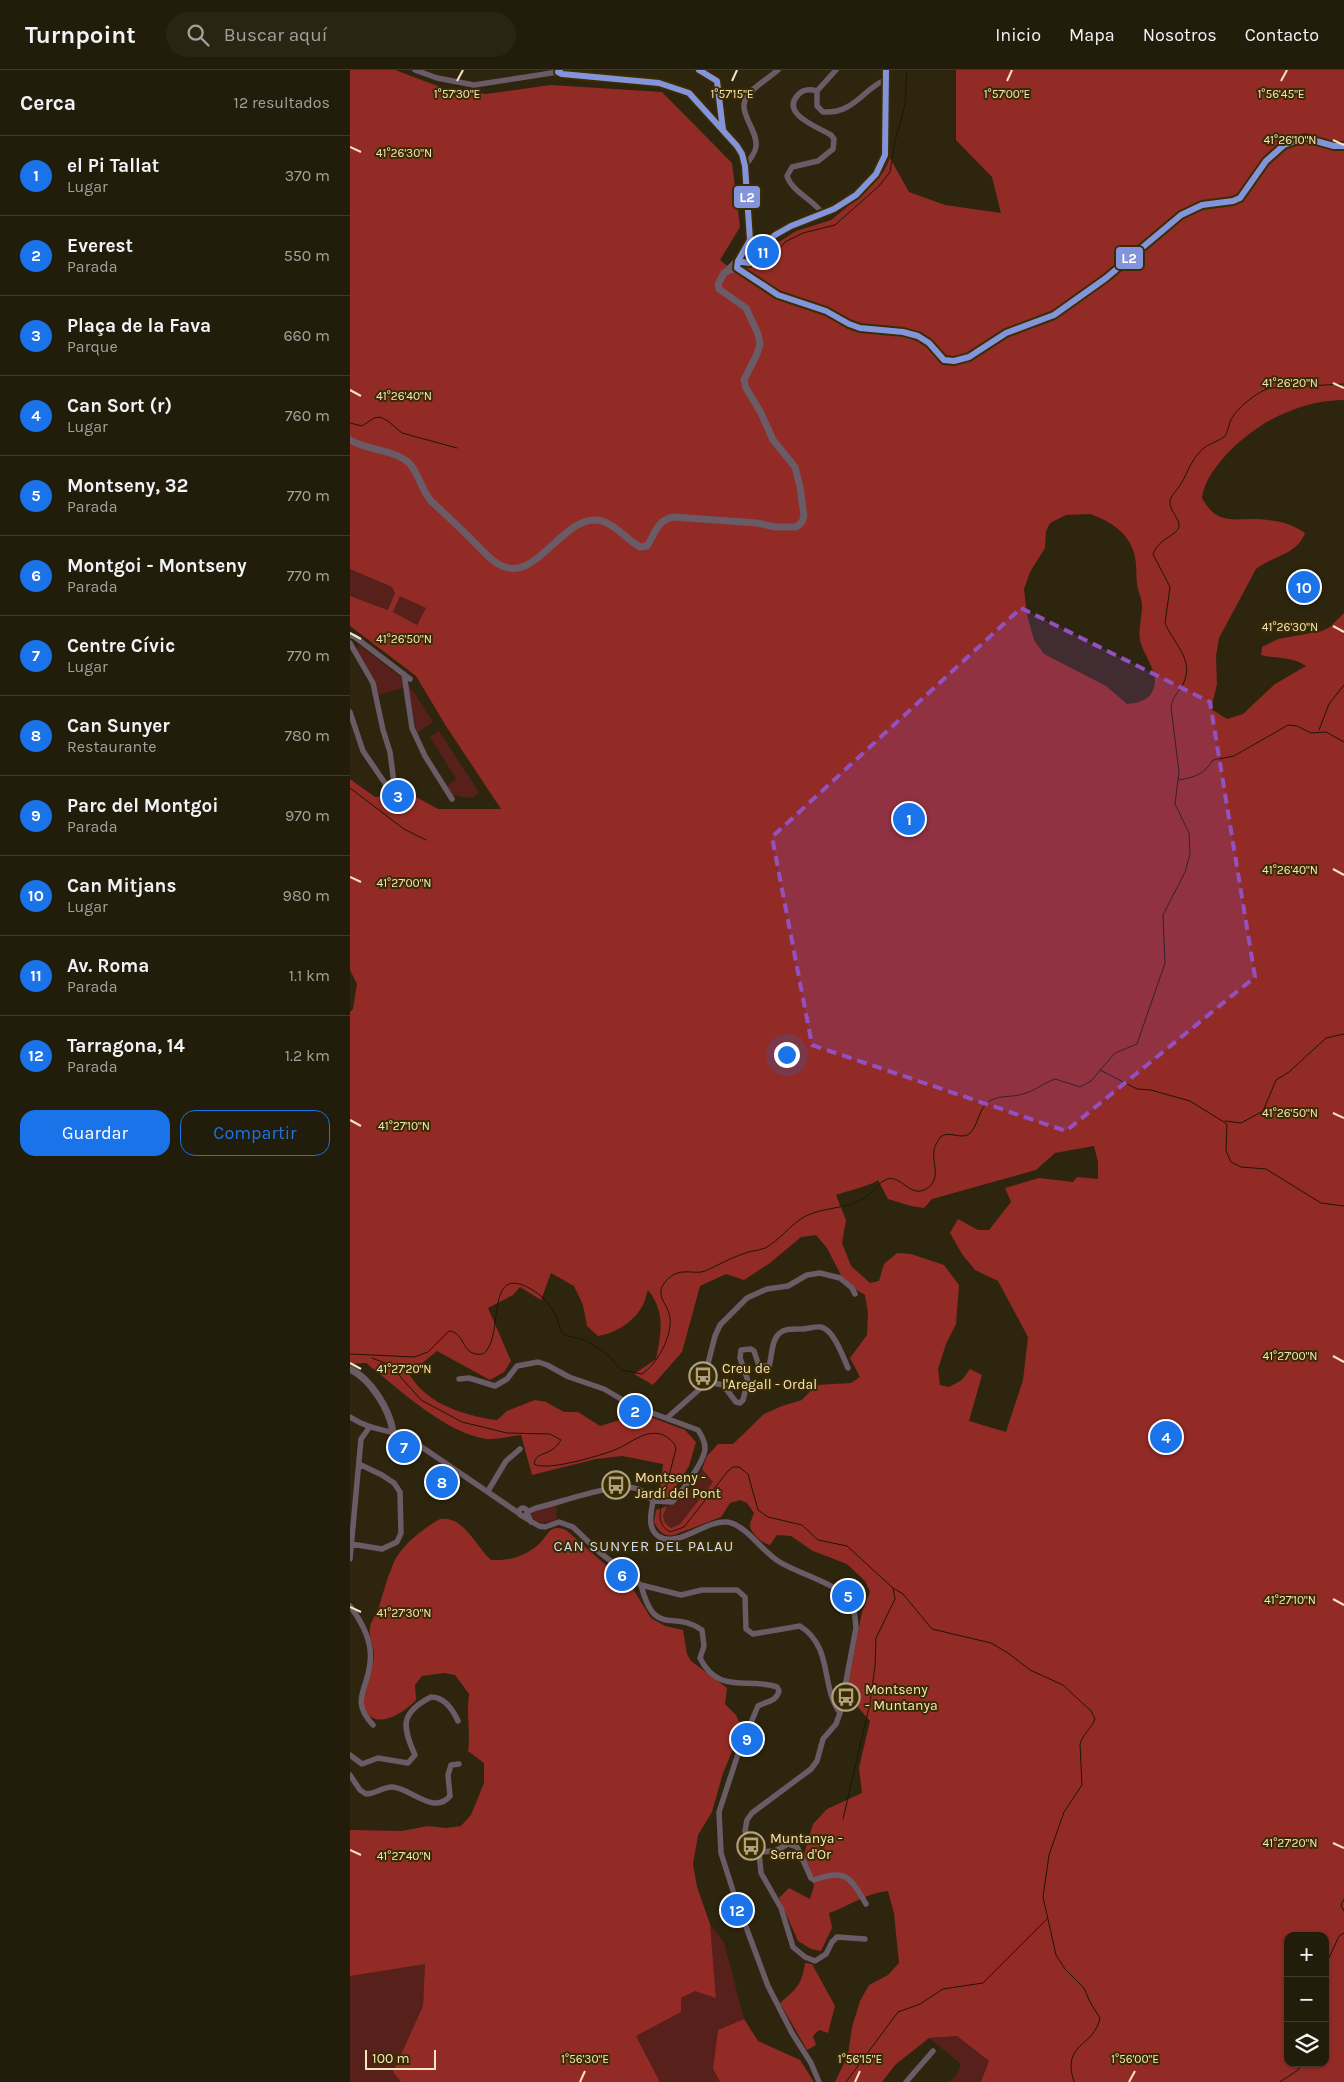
<!DOCTYPE html>
<html lang="es">
<meta charset="utf-8">
<style>
body{margin:0;font-family:Karla,sans-serif;background:#2a2513;color:#f1f3f6}
.controls{position:absolute;right:15px;bottom:15px;display:grid;overflow:hidden;border-radius:10px;box-shadow:0 1px 4px #0004}
.controls button{width:45px;height:45px;display:grid;place-items:center;padding:0;border:0;border-bottom:1px solid #3f3a2b;background:#221c0a;color:#f1f3f6;font:25px sans-serif}
.scale{position:absolute;left:15px;bottom:12px;width:71px;box-sizing:border-box;padding-left:5px;border:2px solid #f5e5c1;border-top:0;font-size:14px;line-height:18px;white-space:nowrap;color:#f5e5c1;-webkit-text-stroke:4px #3b2b01;paint-order:stroke}
.you{position:absolute;left:436px;top:984px;width:18px;height:18px;margin:-12px;border:4px solid #fff;border-radius:50%;background:#1a73e8;box-shadow:0 0 0 8px #1a73e833}
.badge{display:grid;place-items:center;width:32px;height:32px;border-radius:50%;background:#1a73e8;color:#fff;font-size:16px;font-weight:700}
.pin{position:absolute;translate:-50% -50%;border:2px solid #fff;box-shadow:0 1px 5px #0006}
.list{margin:0;padding:0;list-style:none}
h2{display:flex;justify-content:space-between;align-items:center;height:65px;margin:0;padding:0 20px;font-size:21px}
h2 small{font-size:16px;font-weight:400;color:#a2a19c}
.list li{display:grid;grid-template-columns:32px 1fr auto;gap:15px;align-items:center;box-sizing:border-box;height:80px;padding:0 20px;border-top:1px solid #3f3a2b}
.list b{display:block;font-size:19px;white-space:nowrap}
.list p{margin:0;font-size:16px;white-space:nowrap;color:#a2a19c}
.list em{font-size:16px;font-style:normal;color:#a2a19c}
.actions{display:flex;gap:10px;padding:15px 20px}
.actions a{flex:1;padding:11px 0;border:1px solid #1a73e8;border-radius:15px;text-align:center;font-size:18px;color:#1a73e8}
.actions .main{background:#1a73e8;color:#fff}
.icon{flex:none;width:28px;height:28px;fill:none;stroke:currentColor;stroke-width:2;stroke-linecap:round;stroke-linejoin:round}
.map{position:relative;flex:none;width:994px;height:2012px;overflow:hidden}
header{display:flex;align-items:center;gap:30px;box-sizing:border-box;height:70px;padding:0 25px;background:#221c0a;border-bottom:1px solid #3f3a2b}
header strong{font-size:24px}
nav{display:flex;gap:28px;margin-inline-start:auto;font-size:18px}
.search{width:350px;height:45px;background:#2a2513;display:flex;align-items:center;gap:12px;box-sizing:border-box;padding:0 18px;border-radius:28px;color:#a2a19c;font-size:19px}
main{display:flex}
aside{flex:1;background:#221c0a}
.map>svg:first-child{display:block}
</style>
<header>
<strong>Turnpoint</strong>
<div class="search"><svg class="icon" aria-label="search" viewBox="0 0 24 24"><circle cx="10" cy="10" r="6"/><path d="M15 15l6 6"/></svg>Buscar aquí</div>
<nav><a>Inicio</a><a>Mapa</a><a>Nosotros</a><a>Contacto</a></nav>
</header>
<main>
<aside>
<h2>Cerca<small>12 resultados</small></h2>
<ul class="list">
<li><span class="badge">1</span><div><b>el Pi Tallat</b><p>Lugar</p></div><em>370 m</em></li>
<li><span class="badge">2</span><div><b>Everest</b><p>Parada</p></div><em>550 m</em></li>
<li><span class="badge">3</span><div><b>Plaça de la Fava</b><p>Parque</p></div><em>660 m</em></li>
<li><span class="badge">4</span><div><b>Can Sort (r)</b><p>Lugar</p></div><em>760 m</em></li>
<li><span class="badge">5</span><div><b>Montseny, 32</b><p>Parada</p></div><em>770 m</em></li>
<li><span class="badge">6</span><div><b>Montgoi - Montseny</b><p>Parada</p></div><em>770 m</em></li>
<li><span class="badge">7</span><div><b>Centre Cívic</b><p>Lugar</p></div><em>770 m</em></li>
<li><span class="badge">8</span><div><b>Can Sunyer</b><p>Restaurante</p></div><em>780 m</em></li>
<li><span class="badge">9</span><div><b>Parc del Montgoi</b><p>Parada</p></div><em>970 m</em></li>
<li><span class="badge">10</span><div><b>Can Mitjans</b><p>Lugar</p></div><em>980 m</em></li>
<li><span class="badge">11</span><div><b>Av. Roma</b><p>Parada</p></div><em>1.1 km</em></li>
<li><span class="badge">12</span><div><b>Tarragona, 14</b><p>Parada</p></div><em>1.2 km</em></li>
</ul>
<div class="actions"><a class="main">Guardar</a><a>Compartir</a></div>
</aside>
<div class="map">
<svg width="994" height="2012" viewBox="0 0 994 2012">
<rect width="100%" height="100%" fill="#2e250e"/>
<path fill="#58201a" d="M0 499 42 517 45 523 39 540 0 526Z
M50 525 76 538 67 555 43 542Z
M9 575 51 607 53 618 28 625 18 600 7 579Z
M57 612 83 652 67 663Z
M89 661 129 722C122 732 112 726 102 725L96 717 106 709 80 667Z
M352 1399 363 1412 330 1454 321 1458 315 1453 313 1446 317 1436C336 1431 343 1415 352 1399Z
M206 1436 207 1449C197 1453 189 1456 181 1446L182 1442Z
M360 1854 374 1872 394 1949 368 1960 363 1999 370 2012H310L286 1966 331 1942V1928L345 1921 366 1927Z
M75 1893 73 1936 43 2002 51 2012H0V1906Z
M607 1966 639 1991 632 2012H599C605 2007 611 2002 610 1993L579 1968Z"/>
<path fill="#922b25" fill-rule="evenodd" d="M0 0H45L93 18 136 24 201 15 312 22 382 93 390 157 370 190 385 202 391 203 415 181 446 161 481 150 504 131 534 101 540 88 559 122 595 135 651 143 642 107 606 70V0H994V330C973 330 954 335 935 343 904 355 856 395 852 428 866 454 881 449 906 449 924 450 940 452 955 463 947 485 922 486 906 499L869 568 866 586 867 614 861 639 877 649 893 644 925 614 956 596C942 586 927 589 911 585L912 577 928 569 972 561 980 557 994 543V2012H631L639 1991 607 1966 579 1968 545 1995 532 2012H485L498 1985 502 1957 510 1931 519 1915 538 1905 549 1893 544 1843 538 1821C516 1823 499 1836 479 1843L482 1858 471 1881 461 1879 448 1871 429 1828 439 1818 460 1829 464 1816 454 1785 463 1754 477 1739 512 1723 509 1698 520 1651 496 1624 512 1542 520 1522 515 1511 497 1494 463 1481 441 1466 427 1465 420 1475C413 1474 400 1463 400 1455 400 1451 403 1447 404 1443L397 1433 390 1430 380 1433 371 1447 324 1465C313 1467 309 1461 304 1452L306 1440 317 1436 313 1446 315 1453 321 1458 330 1454 363 1412 352 1399 357 1386 368 1374H383L414 1344 432 1336 452 1330 466 1315 501 1313 510 1307 500 1288 517 1265 518 1243 515 1225 495 1213 477 1178 466 1165 451 1167 420 1193 394 1210 376 1204 350 1216 332 1282 303 1315 284 1304 306 1289C311 1263 316 1243 298 1220 296 1225 295 1231 293 1235 284 1252 266 1263 248 1266L237 1256 233 1235 224 1216 201 1203 191 1230 170 1217 163 1225 138 1238 161 1291 154 1302 140 1310 87 1281 59 1304C63 1310 68 1317 74 1322 94 1339 122 1347 147 1350L157 1341 185 1330 196 1332 214 1342H228L250 1356 280 1347 287 1342 335 1360 346 1372 339 1396 319 1427 309 1428 313 1394 272 1386 246 1389 182 1405 171 1365C160 1366 147 1370 137 1369 96 1364 48 1318 16 1293L0 1294V942L3 939 7 914 0 900V709L25 727 44 725 48 730 52 726 48 722 66 727 88 739H151L96 656 66 606 0 556V526L38 540 45 523 42 517 0 499ZM740 444C760 451 778 462 784 483 787 493 786 504 787 514 788 521 792 529 792 536 792 548 788 559 790 570 793 585 809 602 804 617 801 630 789 633 777 634L756 616 694 584 684 570 677 545 674 519 680 502 695 478 696 461 700 453 716 445ZM50 526 76 538 67 555 43 542ZM744 1076 748 1092V1109L727 1107 723 1112 689 1108 655 1118 661 1132 639 1160H628L608 1149 600 1163 612 1184 625 1200 648 1211 678 1267 673 1310 656 1362 619 1351 632 1305 620 1299 612 1310 599 1317 590 1315 588 1299 596 1274 606 1254 609 1215 594 1195 561 1184 547 1183 534 1194 529 1211 520 1213 501 1196 492 1173 496 1150 486 1125C494 1122 523 1115 528 1110L538 1129 561 1136 574 1138 582 1129 686 1100 705 1083ZM938 1866H975V1993H938Z
M90 1449C115 1446 125 1476 141 1490 160 1491 177 1486 191 1472 195 1468 197 1463 201 1460 206 1457 211 1458 216 1460L283 1519 301 1548 315 1556 333 1560 337 1584 341 1591 377 1618 375 1634 386 1645 392 1658 373 1703 362 1742 348 1765 343 1794 347 1817 360 1854 366 1928 345 1921 331 1928V1942L286 1966 310 2012H51L43 2002 73 1936 75 1894 0 1906V1760L52 1761 78 1756 96 1758 111 1756 121 1745 134 1713V1693L118 1681C121 1662 116 1644 119 1624L105 1605 94 1603 72 1606 65 1615 66 1630C55 1642 25 1662 15 1639 6 1621 23 1604 24 1587 25 1578 18 1567 20 1557 21 1551 27 1543 29 1537 33 1523 37 1509 42 1497 49 1477 72 1459 90 1449Z
M455 1893 462 1894 485 1936 478 1963 469 1960 463 1966 466 1975 457 1980 430 1933C446 1919 452 1915 455 1893Z
M394 1949 408 1971 450 1990 464 2012H370L363 1999 368 1960Z"/>
<g fill="none" stroke-linecap="round" stroke-linejoin="round">
<path stroke="#1e1606" stroke-width="1" d="M423 187 435 172 453 163 485 155 529 116 540 102 545 71 555 35 557 0
M0 353 12 356 24 348 30 347 38 351 52 363 107 378
M969 660 979 634 994 615
M829 710C846 707 854 704 863 690L884 686 938 655 947 656 961 663 976 662 994 672
M0 718 54 759 76 770
M750 1000 787 1019 801 1020 840 1031 877 1054 876 1081 881 1092 891 1097 916 1099 971 1133 994 1136
M875 1051 891 1053 913 1041 926 1010 939 1002 976 968 994 964
M0 1284 64 1287 78 1282 99 1261C117 1263 110 1287 133 1284 156 1267 133 1192 181 1219 194 1226 202 1237 208 1251 210 1257 210 1261 214 1265L235 1270 257 1284 271 1300 292 1304C307 1294 322 1267 320 1248 318 1232 301 1224 319 1208 331 1197 344 1205 355 1201 367 1196 378 1189 390 1185 398 1181 408 1181 415 1178 430 1170 440 1155 454 1147 470 1138 492 1139 509 1131 521 1126 526 1114 535 1110 550 1102 560 1129 576 1119 592 1109 582 1095 584 1081 584 1076 588 1072 590 1067 599 1060 611 1070 619 1064 628 1056 628 1042 636 1034 646 1024 662 1028 673 1024 684 1021 694 1013 705 1009L730 1017 741 1011 765 983 787 974 815 893 813 845 835 802 840 784 839 763 825 734 829 702 821 637C822 627 830 621 834 612 844 589 823 573 815 553L820 517 803 484C808 469 827 465 829 457 830 448 819 441 820 431 821 425 825 423 828 418 836 408 839 394 848 384 854 375 865 373 874 367 878 362 878 358 880 352 884 340 908 321 920 318L994 314
M22 1288 40 1295 71 1330 112 1352 157 1363 200 1364 211 1370C209 1373 206 1377 203 1379 195 1385 186 1383 184 1394 196 1402 253 1385 267 1379 283 1372 299 1356 317 1367 322 1371 325 1373 326 1379L313 1429
M312 1433C309 1445 308 1455 320 1462L334 1457 378 1401 383 1397H389L398 1404 408 1440 418 1447 452 1455 468 1470 497 1476 543 1518 545 1529 526 1568 525 1596 520 1633 493 1749
M543 1518 553 1524 582 1559 641 1573 658 1583 680 1600 713 1615 741 1641 745 1649C741 1659 733 1664 730 1674L732 1715 714 1742 699 1785 693 1827 706 1885 715 1899 734 1918 740 1932 750 1948C744 1978 711 1972 724 2012
M994 1829 991 1835 994 1841
M975 1890 979 1888 989 1866 994 1863
M496 2012 548 1942 570 1934 593 1919 633 1913 697 1849
M930 2012 948 2000 951 1993"/>
<path stroke="#6b5b66" stroke-width="5.5" d="M65 0 87 8 124 15 208 2 212 4 309 13 339 23 387 76 392 84 395 96 400 170 396 181 377 200
M349 0C354 3 363 6 367 11 368 13 371 53 373 60
M467 21V36L473 42C504 44 513 19 535 10
M395 96C399 90 406 83 406 76 408 59 385 41 398 25 406 15 419 8 428 0
M473 144C464 130 442 122 437 106L442 97 468 91 483 79 484 69 481 65C468 57 430 44 448 25 453 19 460 19 467 21L486 0
M388 190 396 194 399 193 425 165 441 156 484 139 506 125 526 104 535 85 536 0
M0 565 5 567 60 609
M0 573 23 613 33 660 40 682 45 721 41 722 13 681 0 642
M54 604 62 658 75 686 102 729
M109 1309 119 1308 145 1316 157 1309 167 1296 188 1292 197 1295 219 1307 254 1319 283 1336 348 1360C352 1366 355 1372 355 1378 355 1391 331 1423 322 1432L303 1431
M355 1311 373 1315 386 1332 390 1333 393 1330 398 1311 390 1288 391 1280 401 1279 404 1281 409 1296H419C422 1287 421 1274 427 1266 432 1259 440 1259 448 1259 456 1260 463 1256 471 1257 484 1260 493 1287 498 1298
M0 1347C20 1360 36 1359 57 1367L170 1444
M317 1348 352 1317 365 1266 370 1255 397 1228 417 1219 438 1216 457 1205 470 1203 490 1208 502 1218 505 1224
M138 1421 156 1391 170 1379
M303 1431C301 1443 297 1458 308 1466 327 1479 355 1450 377 1452 395 1454 413 1482 428 1491 448 1504 482 1511 498 1529 505 1537 505 1548 506 1558L490 1643 486 1654 473 1669 467 1691 461 1699 402 1743 397 1750 395 1761 409 1782 411 1803 431 1838 443 1877 455 1887 465 1891 476 1884 482 1872 487 1867 515 1869
M169 1442a4 4 0 1 1 8 0a4 4 0 1 1-8 0Z
M172 1446 189 1456 195 1457 209 1452 223 1457 248 1481 291 1515 331 1525 352 1520H387L395 1527 396 1559 403 1564 450 1556C484 1578 470 1616 490 1643
M181 1452 177 1442 186 1438C210 1433 266 1411 288 1419 294 1421 299 1427 303 1431
M1 1474 32 1479 47 1472 51 1463 50 1422 44 1413 32 1405 9 1394
M0 1489 11 1369 19 1358
M291 1515C305 1569 322 1539 352 1560L354 1576 350 1588C368 1625 398 1607 427 1617L429 1621C426 1632 417 1631 408 1636L389 1681 369 1742 371 1783 386 1830 418 1916 442 1963 461 1993 469 2012
M0 1536C12 1552 23 1572 20 1593 17 1622 0 1630 23 1655
M0 1685 12 1694 28 1688 58 1693 65 1685C52 1656 50 1643 81 1627 95 1627 103 1640 108 1651
M0 1705 10 1720 16 1724C25 1724 33 1717 42 1717 59 1717 84 1746 100 1726L98 1705 101 1695 109 1694
M409 1782 425 1781 438 1774 447 1777 461 1808 464 1810C496 1798 500 1807 516 1834
M556 2012 583 1981"/>
<path stroke="#6b5b66" stroke-width="7" d="M0 370C18 381 44 379 59 393 68 402 71 419 81 431 94 443 107 455 120 468 129 477 138 488 148 494 184 516 209 451 244 450 263 450 275 469 290 477L297 476C305 464 307 450 323 447L407 453 426 457H446L452 452 454 446 450 417 445 397 423 370 411 343 396 318 394 310 407 284 410 274 408 264 396 238 369 219 368 214 374 203 382 199 390 200 425 224 476 241 504 256 568 266 579 273 594 290C618 295 636 273 655 263 671 255 690 254 705 244 750 216 790 180 831 145L852 135 883 131 890 128 916 91 934 75 955 68 984 76H994
M0 1299C21 1309 39 1339 43 1361"/>
<g stroke="#3b2b01" stroke-width="10">
<path id="bus-1" d="M210 0 208 2 212 4 309 13 339 23 387 76 392 84 395 96 400 170 388 191 387 198 428 225 476 241 499 254 510 258 553 262 568 266 579 273 594 290 604 291 619 287 656 263 704 245 756 208 831 145 852 135 883 131 890 128 916 91 934 75 955 68 984 76H994
M349 0 367 11 373 60
M393 192 399 193 425 165 441 156 484 139 506 125 526 104 535 85 536 0"/>
</g>
<use href="#bus-1" stroke="#8394db" stroke-width="6"/>
</g>
<path fill="#9351bf" fill-opacity="0.2" stroke="#9351bf" stroke-width="4" stroke-dasharray="10 6" stroke-linejoin="round" d="M671 538 860 632 905 907 716 1061 462 975 422 767Z"/>
<path fill="none" stroke="#f5e5c1" stroke-width="2" d="M107 11 113 0M382 11 387 0M657 11 662 0M931 11 937 0M983 70 994 75M0 77 11 82M983 313 994 318M0 320 11 326M983 556 994 562M0 563 11 569M983 799 994 805M0 807 11 812M983 1043 994 1048M0 1050 11 1056M983 1286 994 1292M0 1293 11 1299M983 1529 994 1535M0 1537 11 1542M983 1773 994 1778M0 1780 11 1785M230 2012 235 2001M505 2012 510 2001M779 2012 785 2001"/>
<defs>
<g id="bus-ring" transform="scale(1.4375)"><circle r="9.5" fill="#3b2b01" stroke="#afa282" stroke-width="1.5"/><path d="M-5-6H5V4H4V6H2V4H-2V6H-4V4H-5ZM-3.5-4V0h7V-4ZM-3.5 1.2v1.5H-2V1.2ZM2 1.2v1.5H3.5V1.2Z" fill="#afa282"/></g>
</defs>
<g fill-rule="evenodd">
<use href="#bus-ring" x="353" y="1306"/>
<use href="#bus-ring" x="266" y="1415"/>
<use href="#bus-ring" x="496" y="1627"/>
<use href="#bus-ring" x="401" y="1776"/>
</g>
<g text-anchor="middle" stroke-width="4" stroke-linejoin="round" paint-order="stroke">
<g font-size="14" fill="#f5e5c1" stroke="#3b2b01" text-anchor="start">
<text x="372" y="1303">Creu de<tspan x="372" dy="16">l'Aregall - Ordal</tspan></text>
<text x="285" y="1412">Montseny -<tspan x="285" dy="16">Jardí del Pont</tspan></text>
<text x="515" y="1624">Montseny<tspan x="515" dy="16">- Muntanya</tspan></text>
<text x="420" y="1773">Muntanya -<tspan x="420" dy="16">Serra d'Or</tspan></text>
</g>
<g font-size="15" letter-spacing="1" fill="#cfdbf7" stroke="#3b2b01">
<text x="294" y="1481">CAN SUNYER DEL PALAU</text>
</g>
</g>
<g font-size="12" text-anchor="middle" fill="#f5e5c1" stroke="#3b2b01" stroke-width="4" stroke-linejoin="round" paint-order="stroke">
<text x="107" y="28">1°57'30"E</text>
<text x="382" y="28">1°57'15"E</text>
<text x="657" y="28">1°57'00"E</text>
<text x="931" y="28">1°56'45"E</text>
<text x="940" y="74">41°26'10"N</text>
<text x="54" y="87">41°26'30"N</text>
<text x="940" y="317">41°26'20"N</text>
<text x="54" y="330">41°26'40"N</text>
<text x="940" y="561">41°26'30"N</text>
<text x="54" y="573">41°26'50"N</text>
<text x="940" y="804">41°26'40"N</text>
<text x="54" y="817">41°27'00"N</text>
<text x="940" y="1047">41°26'50"N</text>
<text x="54" y="1060">41°27'10"N</text>
<text x="940" y="1290">41°27'00"N</text>
<text x="54" y="1303">41°27'20"N</text>
<text x="940" y="1534">41°27'10"N</text>
<text x="54" y="1547">41°27'30"N</text>
<text x="940" y="1777">41°27'20"N</text>
<text x="54" y="1790">41°27'40"N</text>
<text x="235" y="1993">1°56'30"E</text>
<text x="510" y="1993">1°56'15"E</text>
<text x="785" y="1993">1°56'00"E</text>
</g>
<g stroke="#3b2b01" stroke-width="2">
<rect x="383" y="115" width="28" height="24" rx="5" fill="#8394db"/>
<rect x="765" y="176" width="29" height="24" rx="5" fill="#8394db"/>
</g>
<g font-size="14" text-anchor="middle" font-weight="bold" fill="#fff">
<text x="397" y="132">L2</text>
<text x="779" y="193">L2</text>
</g>
</svg>
<div class="controls">
<button>+</button>
<button>−</button>
<button><svg class="icon" aria-label="layers" viewBox="0 0 24 24"><path d="M12 4l9 5-9 5-9-5zM3 14l9 5 9-5"/></svg></button>
</div>
<div class="scale">100 m</div>
<div class="you"></div>
<div class="pin badge" style="left:559px;top:749px">1</div>
<div class="pin badge" style="left:285px;top:1341px">2</div>
<div class="pin badge" style="left:48px;top:726px">3</div>
<div class="pin badge" style="left:816px;top:1367px">4</div>
<div class="pin badge" style="left:498px;top:1526px">5</div>
<div class="pin badge" style="left:272px;top:1505px">6</div>
<div class="pin badge" style="left:54px;top:1377px">7</div>
<div class="pin badge" style="left:92px;top:1412px">8</div>
<div class="pin badge" style="left:397px;top:1669px">9</div>
<div class="pin badge" style="left:954px;top:517px">10</div>
<div class="pin badge" style="left:413px;top:182px">11</div>
<div class="pin badge" style="left:387px;top:1840px">12</div>
</div>
</main>
